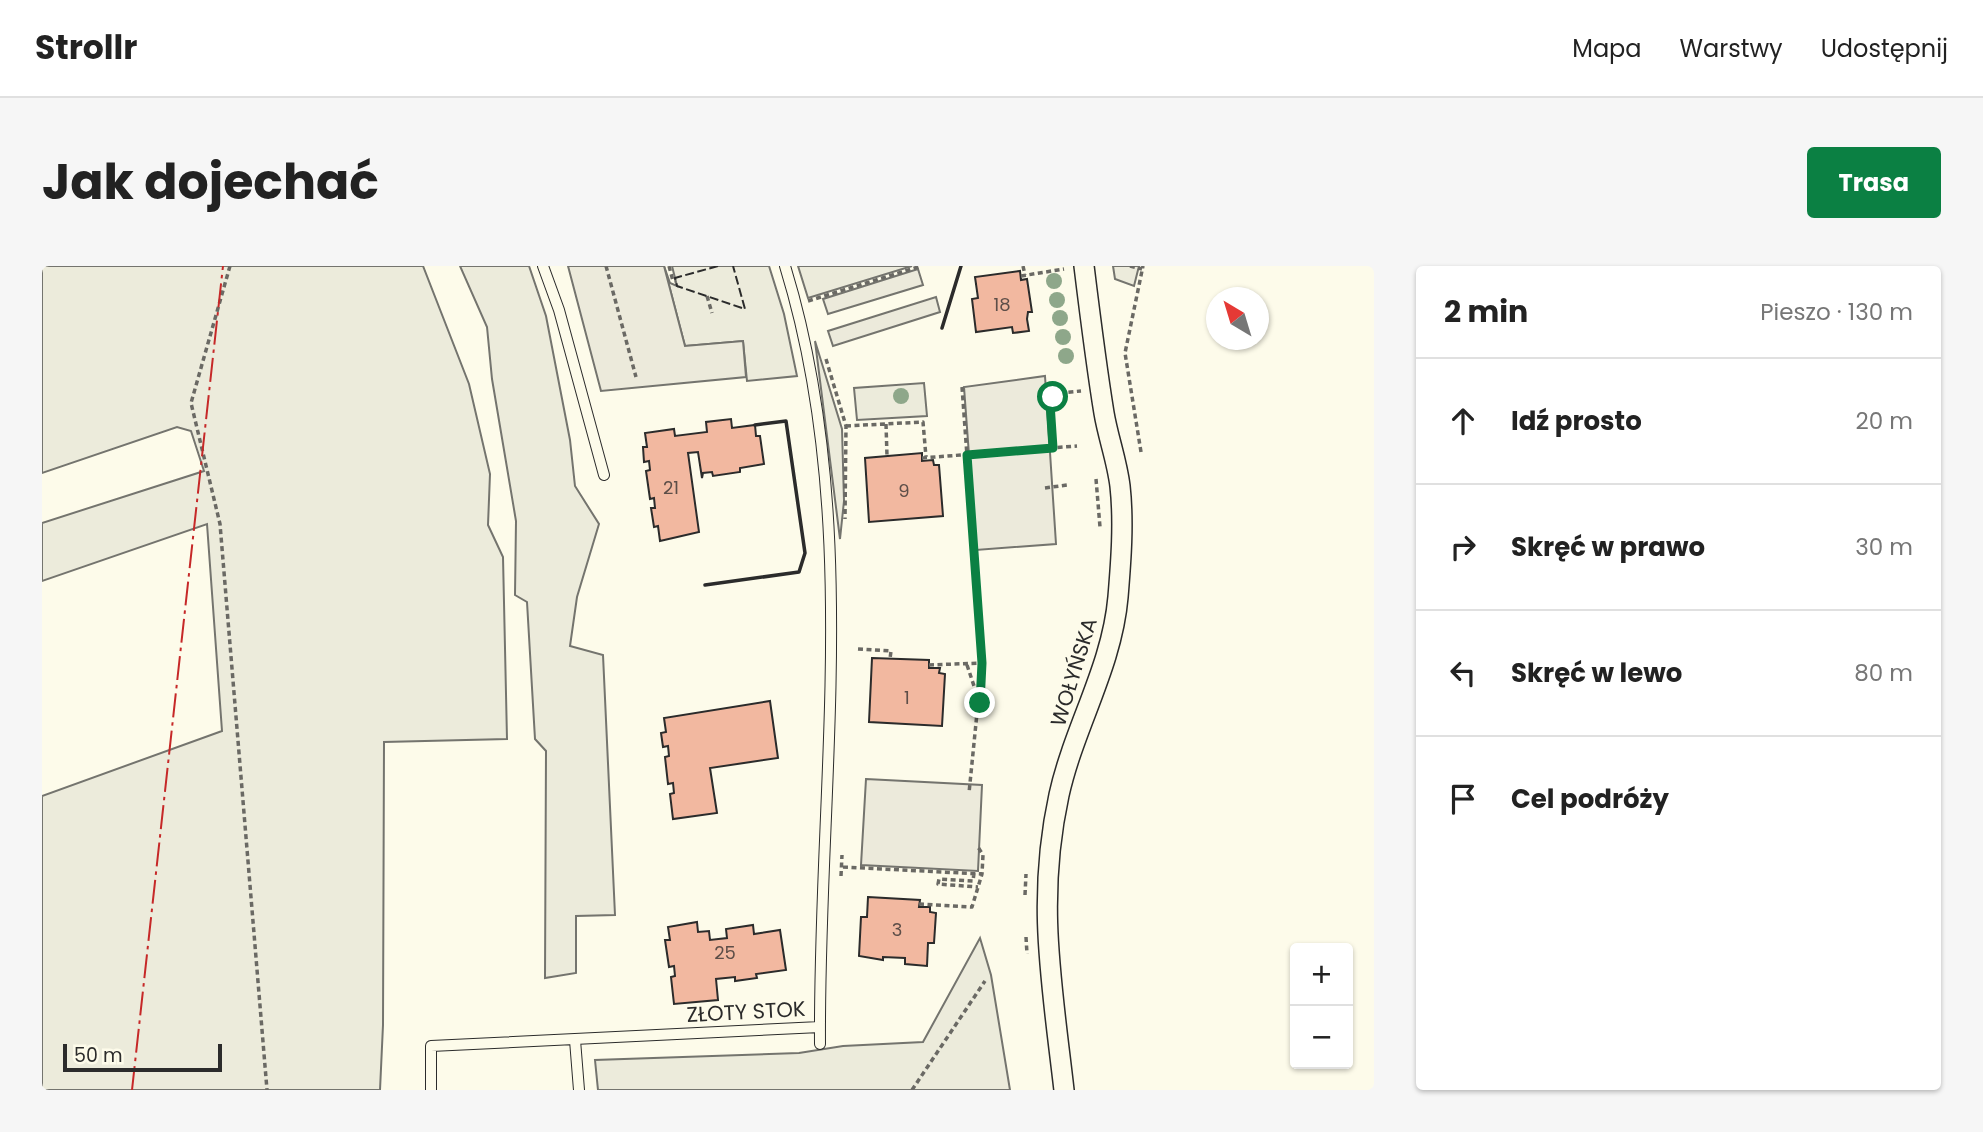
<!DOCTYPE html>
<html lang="pl">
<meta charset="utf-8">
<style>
body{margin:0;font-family:Poppins,sans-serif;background:#f6f6f6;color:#222}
.controls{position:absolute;right:21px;bottom:21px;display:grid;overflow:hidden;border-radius:7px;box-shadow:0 2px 5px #0004}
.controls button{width:63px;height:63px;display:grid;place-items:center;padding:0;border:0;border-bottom:2px solid #e0e0e0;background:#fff;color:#222;font:35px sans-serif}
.compass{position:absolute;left:1164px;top:21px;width:63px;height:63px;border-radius:50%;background:#fff;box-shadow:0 2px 5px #0004;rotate:322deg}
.scale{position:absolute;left:21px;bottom:18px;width:159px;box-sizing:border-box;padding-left:7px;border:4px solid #2b2b2b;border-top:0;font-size:19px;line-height:24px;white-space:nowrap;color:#2b2b2b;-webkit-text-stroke:5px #fdfbea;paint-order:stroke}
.stop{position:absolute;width:21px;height:21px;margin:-16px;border:5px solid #0b8043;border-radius:50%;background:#fff}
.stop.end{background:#0b8043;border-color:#fff;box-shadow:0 2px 7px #0008}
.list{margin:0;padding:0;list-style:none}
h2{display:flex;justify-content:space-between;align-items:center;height:91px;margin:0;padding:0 28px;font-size:30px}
h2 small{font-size:23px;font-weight:400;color:#767676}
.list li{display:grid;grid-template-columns:46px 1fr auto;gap:21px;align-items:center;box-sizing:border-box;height:126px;padding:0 28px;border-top:2px solid #e0e0e0}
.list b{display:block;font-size:26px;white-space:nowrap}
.list em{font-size:23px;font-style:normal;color:#767676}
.icon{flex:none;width:38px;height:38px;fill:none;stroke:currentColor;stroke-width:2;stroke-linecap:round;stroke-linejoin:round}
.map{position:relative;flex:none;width:1332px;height:824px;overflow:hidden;border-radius:7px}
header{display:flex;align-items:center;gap:42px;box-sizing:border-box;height:98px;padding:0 35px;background:#fff;border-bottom:2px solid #e0e0e0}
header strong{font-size:33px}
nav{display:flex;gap:38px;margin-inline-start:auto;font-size:24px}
.intro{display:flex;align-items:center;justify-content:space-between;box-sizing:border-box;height:168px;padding:0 42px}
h1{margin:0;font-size:49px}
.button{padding:18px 32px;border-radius:7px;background:#0b8043;color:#fff;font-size:24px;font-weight:700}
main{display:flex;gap:42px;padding:0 42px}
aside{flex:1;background:#fff;border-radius:7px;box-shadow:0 2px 5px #0004}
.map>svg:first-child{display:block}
</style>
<header>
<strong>Strollr</strong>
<nav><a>Mapa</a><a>Warstwy</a><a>Udostępnij</a></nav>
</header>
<div class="intro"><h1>Jak dojechać</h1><a class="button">Trasa</a></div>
<main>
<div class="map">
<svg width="1332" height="824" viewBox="0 0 1332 824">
<rect width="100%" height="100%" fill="#fdfbea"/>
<path fill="#ecebdb" stroke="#74746e" stroke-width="2" d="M0 0H381L427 118 448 208 446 259 461 291 465 473 342 476 341 759 338 824H0V530L180 465 165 258 0 315V257L162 205 149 165 135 161 0 207Z
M418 0H487L504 50 528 174 533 220 557 258 535 331 528 380 561 389 573 649 534 650V707L503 712 504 485 493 473 485 336 473 329 474 255 450 113 445 61Z
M622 0 628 17 635 20 630 0H727L742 48 755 110 705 115 701 75 643 80Z
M756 0H870L766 32Z
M1071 0H1097L1092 20 1073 13Z
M773 75 800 163 802 235 798 273Z
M882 117 885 150 815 154 812 122Z
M938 672 949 709 968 824H556L553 794 757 787 801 780 881 776Z"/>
<path fill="#eceadb" stroke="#74746e" stroke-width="2" d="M526 0H622L643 80 701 75 704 111 559 125Z
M876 3 881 19 786 48 781 33Z
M894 31 898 46 791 80 786 65Z
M1003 110 1014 278 934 284 922 121Z
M824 513 940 519 936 605 819 599Z"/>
<path fill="#f2b8a0" stroke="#2b2b2b" stroke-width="2" d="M978 5 979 14 985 13 990 46H986L985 53 987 65 971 67 970 61 934 66 930 33 936 32 933 11Z
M689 153 690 162 713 159 714 170H718L722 198 698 202V206L671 210 670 206 661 207 660 212 656 186 646 187 657 266 618 275 616 260 612 261 609 242H613L612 232 608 233 604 205 608 204 607 195 602 196 601 181H605L603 167 632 163 633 170 665 166 664 156Z
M880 187V195L891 194 892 199H897L901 250 827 256 823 192Z
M830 392 887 394V402H898L897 407 903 408 900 460 827 456Z
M728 435 736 492 668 502 675 547 631 553 628 528 632 527 631 517 626 518 623 491 627 490 626 480 621 481 619 467 624 466 622 452Z
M826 631 878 634 877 641H888V646L894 647 892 677H886L885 700 863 698V692L841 691V694L817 690 819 651H825Z
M655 656 656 666 667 665 668 674 685 672 684 663 711 659 712 668 738 664 744 704 714 708 715 712 693 715V711L674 713 676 734 632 738 629 711 633 710 632 700 627 701 623 674H628L626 661Z"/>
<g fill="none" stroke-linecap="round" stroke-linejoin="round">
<g stroke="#2b2b2b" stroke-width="12">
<path id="service" d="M501 0 517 44 562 209
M743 0C821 254 776 518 778 778
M533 774 537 824
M389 824V780L778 761"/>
</g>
<g stroke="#2b2b2b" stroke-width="22">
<path id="minor" d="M1022 824C1010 719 994 634 1017 529 1032 461 1070 401 1076 331 1079 295 1082 256 1078 220 1075 195 1066 171 1062 147 1054 98 1048 49 1042 0"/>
</g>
<path stroke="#6a6964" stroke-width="3.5" stroke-dasharray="5 3.5" stroke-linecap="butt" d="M188 0 149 137 178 258 225 824
M564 0 594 111
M627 0 631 15H634
M981 0 983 9
M1088 0 1100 3
M979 10 1022 3
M665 30 670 47
M766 35 879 0
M784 93 804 160 803 253
M920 121 940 397 927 527
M844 158 845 190
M804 160 881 156 884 191
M1011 182 1008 137 1017 127 1039 125
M1099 186 1083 87 1101 0
M880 192 1035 180
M1054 213 1058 261
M1003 222 1025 219
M816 383 849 385 848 393
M887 399 940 397
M925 399 937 435
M801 601 940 608 941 589 936 581
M932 607 931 615 897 613 896 618 936 621
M799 610 800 589
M983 629 984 608
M877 638 930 641 940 608
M984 671 985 688
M870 824 943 715"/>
<use href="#service" stroke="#fdfbea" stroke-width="10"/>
<use href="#minor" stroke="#fdfbea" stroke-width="19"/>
<path stroke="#2b2b2b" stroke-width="2" stroke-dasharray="9 3.5" stroke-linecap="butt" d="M676 0 633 12 635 20 703 43 691 0"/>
<path stroke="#2b2b2b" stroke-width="3.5" d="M900 62 919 0
M663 319 757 306 763 287 744 155 713 159"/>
<path stroke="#c62828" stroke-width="2" stroke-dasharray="24 5 3.5 5" stroke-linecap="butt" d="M90 824 181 0"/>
</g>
<g fill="#8ea78a">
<circle cx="1012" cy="15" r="8"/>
<circle cx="1015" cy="34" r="8"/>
<circle cx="1018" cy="52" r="8"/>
<circle cx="1021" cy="71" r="8"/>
<circle cx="1024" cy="90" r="8"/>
<circle cx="859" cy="130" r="8"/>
</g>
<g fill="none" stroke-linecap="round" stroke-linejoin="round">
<path stroke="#0b8043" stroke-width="9" d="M938 437 940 397 925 189 1011 182 1008 137 1011 131"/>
</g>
<g text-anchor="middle" stroke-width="5" stroke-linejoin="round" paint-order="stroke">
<g font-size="18" fill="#5d4e48">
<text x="960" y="45">18</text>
<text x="629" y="228">21</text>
<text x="862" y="231">9</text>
<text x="865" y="438">1</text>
<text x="855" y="670">3</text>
<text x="683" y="693">25</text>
</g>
<g font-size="21" fill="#2b2b2b" stroke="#fdfbea">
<text transform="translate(1032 406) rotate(-73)" y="7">WOŁYŃSKA</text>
<text transform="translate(704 746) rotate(-3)" y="7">ZŁOTY STOK</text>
</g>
</g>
</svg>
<div class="controls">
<button>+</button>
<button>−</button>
</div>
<svg class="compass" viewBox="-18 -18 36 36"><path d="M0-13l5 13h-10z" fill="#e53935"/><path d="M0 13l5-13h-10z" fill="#767676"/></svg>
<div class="scale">50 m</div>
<div class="stop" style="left:1011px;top:131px"></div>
<div class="stop end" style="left:938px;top:437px"></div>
</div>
<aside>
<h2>2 min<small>Pieszo · 130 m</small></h2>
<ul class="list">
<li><svg class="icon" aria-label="ahead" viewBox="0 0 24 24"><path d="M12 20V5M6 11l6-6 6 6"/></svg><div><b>Idź prosto</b></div><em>20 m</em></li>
<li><svg class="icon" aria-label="right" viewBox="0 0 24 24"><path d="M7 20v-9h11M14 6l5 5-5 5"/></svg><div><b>Skręć w prawo</b></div><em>30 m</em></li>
<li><svg class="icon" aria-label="left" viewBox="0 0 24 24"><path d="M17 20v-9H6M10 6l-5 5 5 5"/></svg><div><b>Skręć w lewo</b></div><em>80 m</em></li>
<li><svg class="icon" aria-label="arrive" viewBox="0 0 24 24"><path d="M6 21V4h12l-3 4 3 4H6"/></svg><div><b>Cel podróży</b></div></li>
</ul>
</aside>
</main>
